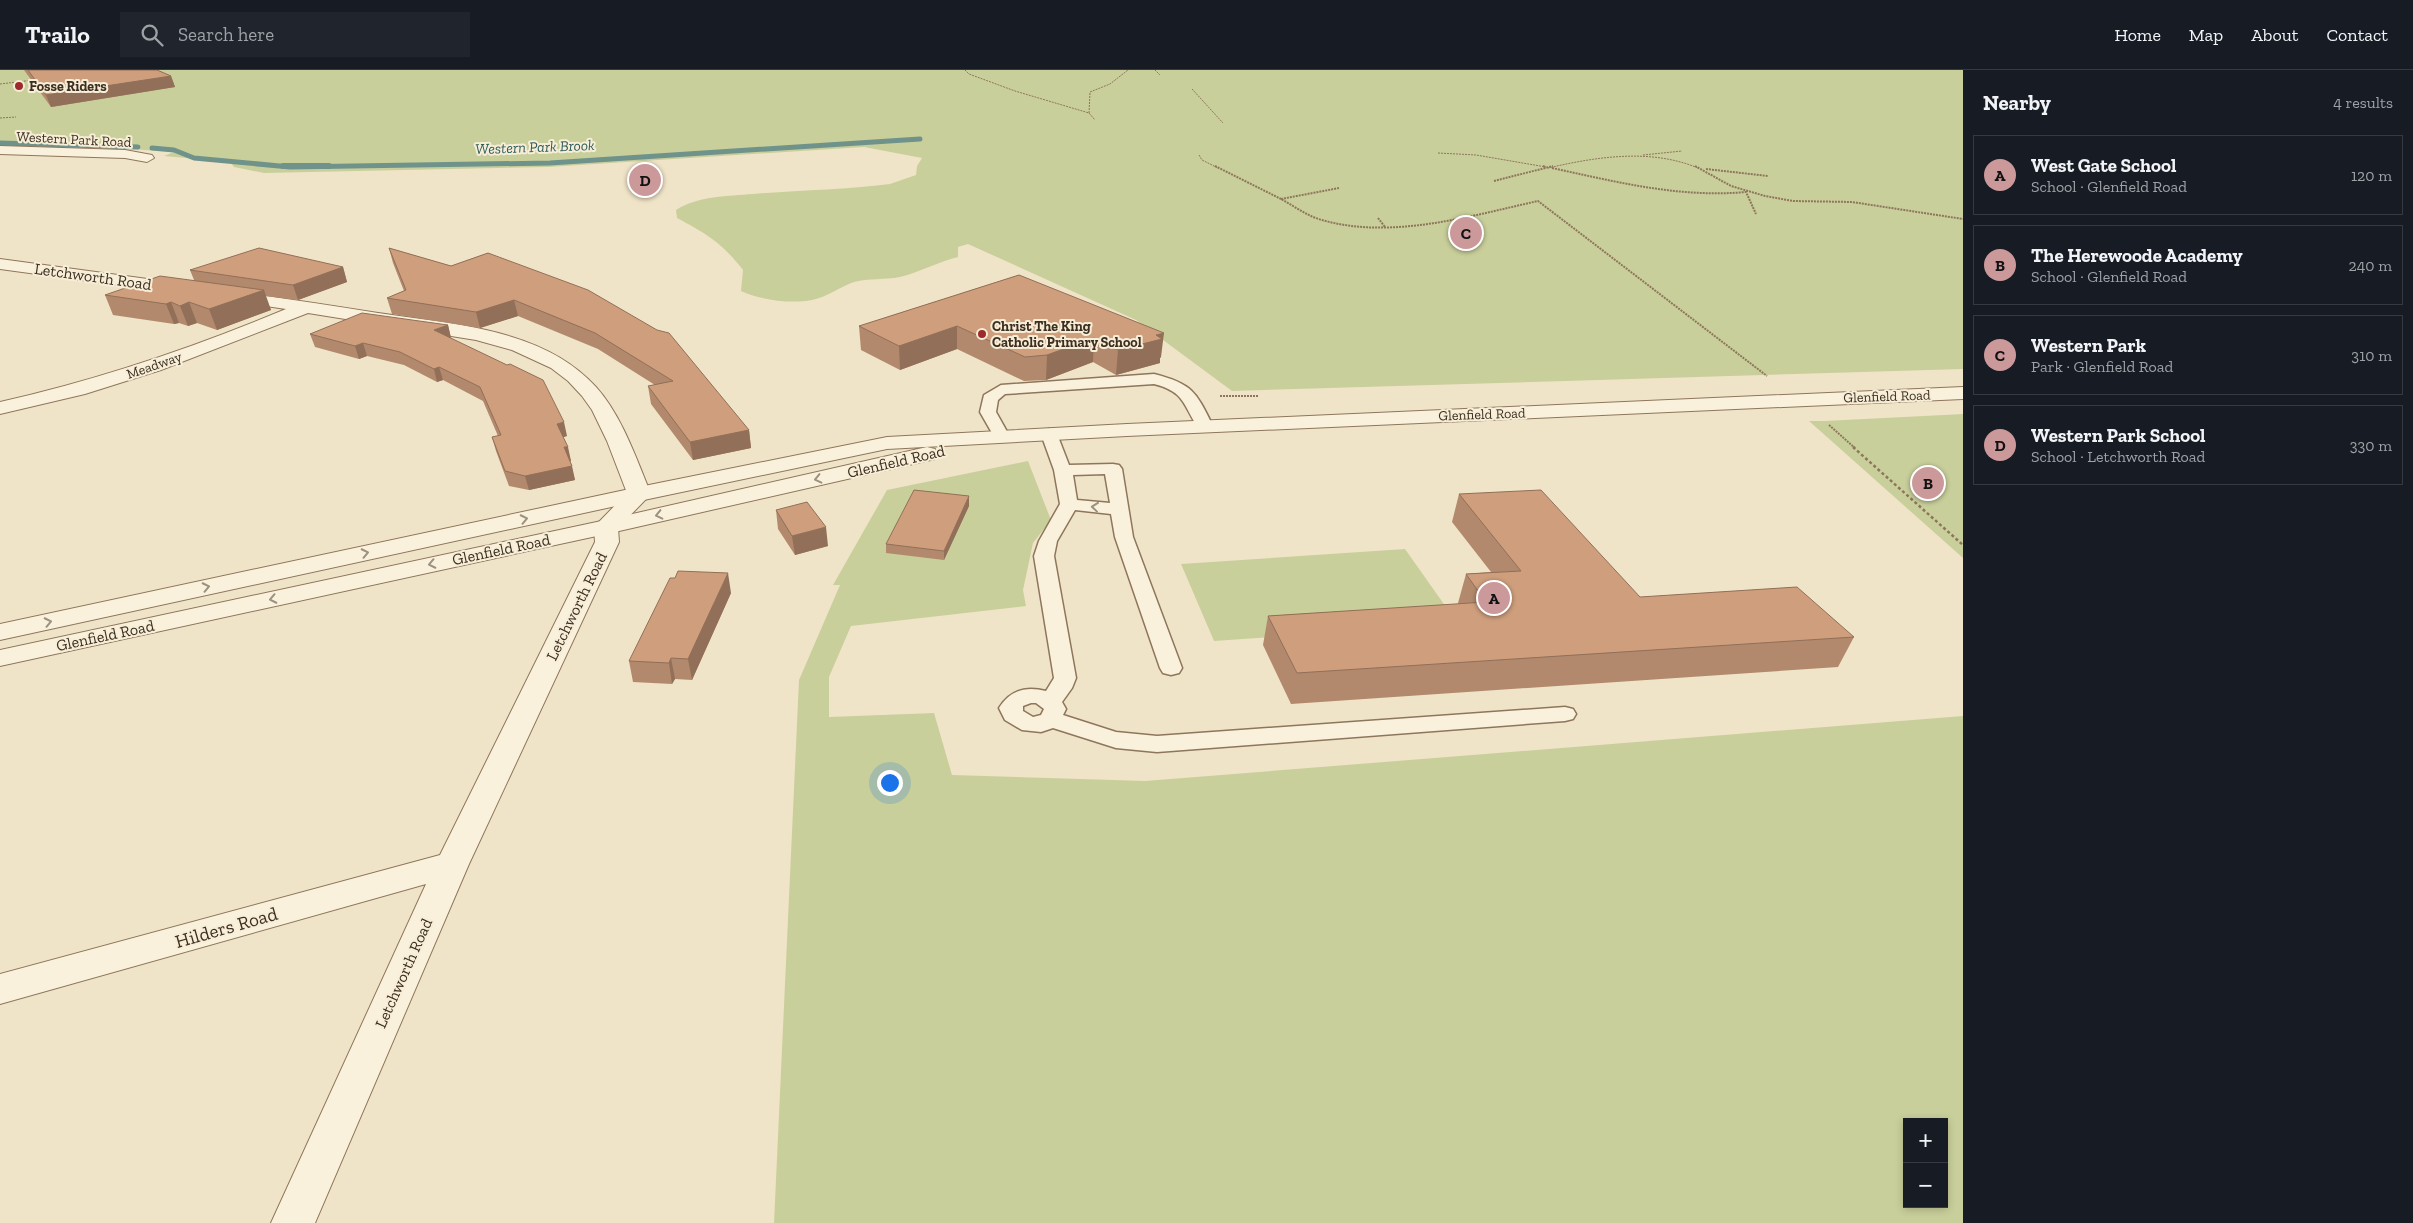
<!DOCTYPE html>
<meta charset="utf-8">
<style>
body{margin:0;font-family:"Zilla Slab",serif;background:#20242c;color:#f1f3f6}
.controls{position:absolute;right:15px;bottom:15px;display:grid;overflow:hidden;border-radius:0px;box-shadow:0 2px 8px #0003}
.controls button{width:45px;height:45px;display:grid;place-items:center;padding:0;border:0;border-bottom:1px solid #363941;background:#171b24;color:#f1f3f6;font:25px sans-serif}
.you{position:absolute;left:889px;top:712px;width:18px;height:18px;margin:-12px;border:4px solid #fff;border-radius:50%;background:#1a73e8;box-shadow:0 0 0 8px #1a73e833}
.badge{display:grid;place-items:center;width:32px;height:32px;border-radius:50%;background:#cc999b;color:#111;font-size:16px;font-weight:700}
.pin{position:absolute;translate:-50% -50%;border:2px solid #fff;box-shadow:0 1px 5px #0006}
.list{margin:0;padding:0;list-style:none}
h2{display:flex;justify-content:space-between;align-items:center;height:65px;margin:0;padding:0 20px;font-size:21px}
h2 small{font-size:16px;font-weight:400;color:#9ea1a6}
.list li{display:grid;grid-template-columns:32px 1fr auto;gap:15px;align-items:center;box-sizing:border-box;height:80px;margin:0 10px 10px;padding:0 10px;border:1px solid #363941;border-radius:0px}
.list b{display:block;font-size:19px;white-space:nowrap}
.list p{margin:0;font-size:16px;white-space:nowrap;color:#9ea1a6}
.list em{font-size:16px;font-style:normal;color:#9ea1a6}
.icon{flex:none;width:28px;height:28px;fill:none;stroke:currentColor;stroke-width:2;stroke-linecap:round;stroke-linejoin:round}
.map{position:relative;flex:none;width:1963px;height:1153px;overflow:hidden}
header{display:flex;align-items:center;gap:30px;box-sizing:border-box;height:70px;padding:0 25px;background:#171b24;border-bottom:1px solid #363941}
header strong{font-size:24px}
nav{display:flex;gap:28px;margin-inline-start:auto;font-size:18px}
.search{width:350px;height:45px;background:#20242c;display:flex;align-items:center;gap:12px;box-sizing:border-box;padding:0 18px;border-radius:0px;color:#9ea1a6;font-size:19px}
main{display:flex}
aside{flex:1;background:#171b24}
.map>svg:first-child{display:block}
</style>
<header>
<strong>Trailo</strong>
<div class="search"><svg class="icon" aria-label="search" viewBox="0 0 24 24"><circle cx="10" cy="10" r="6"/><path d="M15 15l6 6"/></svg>Search here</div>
<nav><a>Home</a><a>Map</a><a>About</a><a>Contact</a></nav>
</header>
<main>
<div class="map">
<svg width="1963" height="1153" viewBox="0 0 1963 1153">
<rect width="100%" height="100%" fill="#f0e4c8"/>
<path fill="#c9cf9b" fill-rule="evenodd" d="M0 0H1963V299L1232 321 1136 250 968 174 958 177V187C938 192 920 202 900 207 885 210 869 208 854 212 840 217 827 227 812 230 790 234 761 230 741 221L743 200C722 173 707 164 677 148L676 140C697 126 729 126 753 124 799 120 845 120 890 114L916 105 917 96 922 88 864 77 548 97 264 103 234 97 230 92 164 86 174 82 84 76 0 75Z
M1963 344V488L1809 351H1825Z
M1028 391 1051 450 1033 473 1023 520 1026 536 851 556 829 607V647L934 643 952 705 1145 711 1963 646V1153H774L799 610 840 515H833L887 420ZM1907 1052H1944V1134H1907Z
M1405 479 1458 554 1214 571 1181 494Z"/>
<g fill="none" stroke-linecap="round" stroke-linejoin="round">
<path stroke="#6f938a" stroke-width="5" d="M0 73 138 77
M152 78 174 80 194 88 290 97 550 93 920 69"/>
<path stroke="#6f938a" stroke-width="6" d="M283 96H329"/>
<g stroke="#8d765c" stroke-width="3">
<path id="service" d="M1154 304C1193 314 1196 322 1213 356L1211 359H1199C1183 336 1186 322 1154 314L1005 324 998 330 996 342 1010 367 1008 370H996L980 342 984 325 1001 315Z
M1049 359 1055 361 1057 364 1069 395 1113 394 1119 395 1122 399 1133 467 1182 598 1179 603 1171 605 1163 603 1160 598 1115 467 1111 444 1075 440 1057 471 1054 486 1076 608 1072 618 1062 632 1066 639 1063 645 1116 662 1157 666 1565 637 1573 639 1576 644 1573 649 1565 651 1157 682 1116 678 1053 658 1041 662 1022 660 1005 650 999 638C1010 620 1026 616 1046 621L1054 608 1034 486 1039 471 1060 434 1054 400 1041 364 1043 361ZM1105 404 1110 433 1077 430 1073 405ZM1031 633H1036L1044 639 1041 645 1033 647 1023 641V636Z"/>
</g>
<g stroke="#8d765c" stroke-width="2">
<path id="minor" d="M0 76 125 80 152 85 154 88 147 92 125 88 0 84Z
M0 189 177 213 183 214 185 218 183 222 177 223 0 199Z
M232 221C281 228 329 235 378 243 451 254 543 258 596 317 622 346 636 388 651 424L618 458 619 472 469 794 315 1153H271L426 814 0 934V904L440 785 595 472 594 457 627 423 607 371 592 340 582 326 568 311 551 298 512 280 476 270 308 243 161 300 85 324 0 344V332C98 310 193 278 286 239L226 230 223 226 226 222Z"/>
</g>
<g stroke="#8d765c" stroke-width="2">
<path id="tertiary" d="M1963 317V329L1127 366 887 379 639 431 0 570V554L639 417 887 367 1127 354Z
M927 377 935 379 938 384 935 389 606 464 0 596V580L606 450Z"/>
</g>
<path stroke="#8d765c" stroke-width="1" stroke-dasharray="2 1" stroke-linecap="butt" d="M965 0 969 4 1015 21 1089 43 1095 50
M1155 0 1160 5
M0 14 34 10
M1192 19 1223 53
M1089 43 1090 22 1110 14 1128 0
M0 48 16 47
M1438 83 1476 85 1546 97
M1199 85 1202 90 1218 98
M1643 85 1682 81
M1548 98C1596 87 1650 78 1698 98"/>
<path stroke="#8d765c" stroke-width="2" stroke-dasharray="2 1" stroke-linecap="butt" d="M1215 96 1281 129
M1543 96 1546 97
M1695 96 1731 116 1765 126 1793 131 1852 132 1963 149
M1552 98C1617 112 1679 128 1746 122L1756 144
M1706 99 1768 106
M1494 111 1553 96
M1339 118 1281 129C1294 136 1307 146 1322 150 1391 170 1470 146 1538 131L1767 306
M1378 148 1385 157
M1220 326H1258
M1829 355 1855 378"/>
<path stroke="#8d765c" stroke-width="2.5" stroke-dasharray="3 2.5" stroke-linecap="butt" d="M1853 377 1963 475"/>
<use href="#service" fill="#faf1dc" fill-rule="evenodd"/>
<use href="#minor" fill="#faf1dc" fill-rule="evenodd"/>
<use href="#tertiary" fill="#faf1dc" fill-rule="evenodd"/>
</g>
<path fill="#b2896c" d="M24 0H157L171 6 175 17 51 37Z
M389 178 451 196 488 183 749 360 751 378 693 390 651 334 648 316 655 315 598 279 518 246 480 258 392 244 387 228 404 221 393 193Z
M343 197 347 212 298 230 265 226 271 240 217 260 197 253 188 256 179 253 174 254 113 245 105 225 194 210 190 200Z
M1019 205 1161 287 1160 288V293L1116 305 1093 292 1046 310 1024 311 957 279 900 300 861 280 859 256Z
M448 255 451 268 567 366 563 367 571 391H570L575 410 529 420 509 416 496 381 492 367 498 366 483 331 443 310 437 312 404 295 367 286 359 289 315 277 310 264Z
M1459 424 1640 527 1854 567 1838 597 1291 634 1263 575 1268 546 1459 534 1458 533 1466 504 1491 502 1452 452Z
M969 426V436L944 490 886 483V474Z
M776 440 828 476 795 485 778 459Z
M731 523 692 610 675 609 672 614 633 612 629 591Z"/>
<path fill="#916f58" d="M171 6 175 17 51 37 46 25Z
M343 197 347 212 298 230 293 215Z
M264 220 271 240 217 260 209 239Z
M514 230 518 246 480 258 476 242Z
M171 232 179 253 174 254 166 234Z
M189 232 197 253 188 256 180 236Z
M448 255 451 268 434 260Z
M957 256V279L900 300 899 276Z
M1164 263 1161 287 1160 288V293L1116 305 1118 280 1156 265Z
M1094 268 1093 292 1046 310 1047 285Z
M363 273 367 286 359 289 355 276Z
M439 297 443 310 437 312 434 299Z
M564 352 567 366 560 368 557 354Z
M749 360 751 378 693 390 690 372Z
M564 377H568L571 391 567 392Z
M572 396 575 410 529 420 525 406Z
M969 426V436L944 490V481Z
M826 457 828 476 795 485 792 466Z
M728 503 731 523 692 610 688 589Z
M671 588 675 609 672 614 669 593Z"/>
<path fill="#cf9f7d" stroke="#916f58" d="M28 0H157L171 6 46 25Z
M259 178 343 197 293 215 190 200Z
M389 178 451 196 488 183 588 220 657 260 669 263 749 360 690 372 648 316 673 311 595 263 514 230 476 242 387 228 406 220Z
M1019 205 1164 263 1156 265 1162 269 1118 280 1094 268 1047 285 1025 287 957 256 899 276 859 256Z
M160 206 264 220 209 239 189 232 180 236 171 232 166 234 105 225Z
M362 243 448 255 434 260 507 295 510 294 543 310 564 352 557 354 568 377H564L572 396 525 406 505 401 492 367 501 365 480 317 439 297 434 299 400 282 363 273 355 276 310 264Z
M914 420 969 426 944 481 886 474Z
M1541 420 1640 527 1797 517 1854 567 1297 603 1268 546 1486 532 1466 504 1521 501 1459 424Z
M807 432 826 457 792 466 776 440Z
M678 501 728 503 688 589 671 588 669 593 629 591 670 508H675Z"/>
<defs><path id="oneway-chevron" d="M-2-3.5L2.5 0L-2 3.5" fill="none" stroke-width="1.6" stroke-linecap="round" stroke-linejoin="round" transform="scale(1.25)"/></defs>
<g stroke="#9c907e">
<use href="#oneway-chevron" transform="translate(818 409) rotate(167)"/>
<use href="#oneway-chevron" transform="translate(1095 437) rotate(-174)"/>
<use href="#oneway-chevron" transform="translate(659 445) rotate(167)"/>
<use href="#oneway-chevron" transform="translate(524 449) rotate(-12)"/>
<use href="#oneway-chevron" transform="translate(365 483) rotate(-12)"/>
<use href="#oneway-chevron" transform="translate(432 494) rotate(168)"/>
<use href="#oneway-chevron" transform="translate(206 517) rotate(-12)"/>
<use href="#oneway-chevron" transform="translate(273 529) rotate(168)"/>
<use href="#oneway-chevron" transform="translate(48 552) rotate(-12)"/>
</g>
<g fill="#9e2a2b" stroke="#f7eed8" stroke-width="2">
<circle cx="19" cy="16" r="5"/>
<circle cx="982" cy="264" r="5"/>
</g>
<g text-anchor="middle" stroke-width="4" stroke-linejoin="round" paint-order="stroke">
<g font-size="14" font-weight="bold" fill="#3d2e20" stroke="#f7eed8" text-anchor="start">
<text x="29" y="21">Fosse Riders</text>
<text x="992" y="261">Christ The King<tspan x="992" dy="16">Catholic Primary School</tspan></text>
</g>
<g font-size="14" fill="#3d2e20" stroke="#f7eed8">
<text transform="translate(74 69) rotate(3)" y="5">Western Park Road</text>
<text transform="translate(154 295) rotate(-19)" y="5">Meadway</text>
<text transform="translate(1887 326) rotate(-2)" y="5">Glenfield Road</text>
<text transform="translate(1482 344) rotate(-2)" y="5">Glenfield Road</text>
</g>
<g font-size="15" font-style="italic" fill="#2f5d5a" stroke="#f7eed8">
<text transform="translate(535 77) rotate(-2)" y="5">Western Park Brook</text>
</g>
<g font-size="16" fill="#3d2e20" stroke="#f7eed8">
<text transform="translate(93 206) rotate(8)" y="6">Letchworth Road</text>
<text transform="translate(896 391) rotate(-13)" y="6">Glenfield Road</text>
<text transform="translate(501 479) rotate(-12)" y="6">Glenfield Road</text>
<text transform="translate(576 536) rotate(-64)" y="6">Letchworth Road</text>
<text transform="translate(105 565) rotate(-12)" y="6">Glenfield Road</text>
<text transform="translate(403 903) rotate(-66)" y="6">Letchworth Road</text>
</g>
<g font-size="19" fill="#3d2e20" stroke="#f7eed8">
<text transform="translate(226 857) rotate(-16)" y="7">Hilders Road</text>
</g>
</g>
</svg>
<div class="controls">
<button>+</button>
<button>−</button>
</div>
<div class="you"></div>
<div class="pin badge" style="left:1494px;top:528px">A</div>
<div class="pin badge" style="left:1928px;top:413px">B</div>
<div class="pin badge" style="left:1466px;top:163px">C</div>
<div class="pin badge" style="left:645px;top:110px">D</div>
</div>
<aside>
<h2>Nearby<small>4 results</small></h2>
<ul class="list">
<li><span class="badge">A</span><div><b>West Gate School</b><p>School · Glenfield Road</p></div><em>120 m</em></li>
<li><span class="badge">B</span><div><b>The Herewoode Academy</b><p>School · Glenfield Road</p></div><em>240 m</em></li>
<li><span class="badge">C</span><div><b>Western Park</b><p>Park · Glenfield Road</p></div><em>310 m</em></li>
<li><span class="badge">D</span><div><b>Western Park School</b><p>School · Letchworth Road</p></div><em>330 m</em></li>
</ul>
</aside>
</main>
